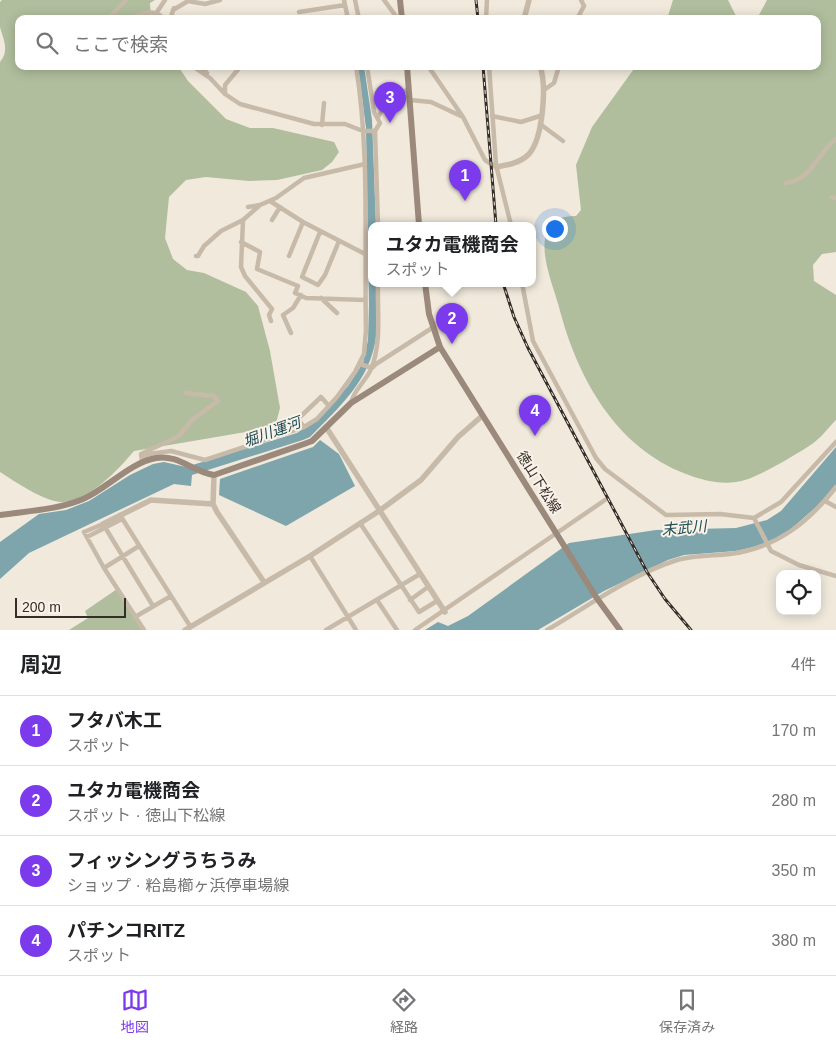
<!DOCTYPE html>
<html lang="ja">
<meta charset="utf-8">
<style>
body{margin:0;font-family:Arial,"Noto Sans JP",sans-serif;background:#f6f6f6;color:#202124}
.controls{position:absolute;right:15px;bottom:15px;display:grid;overflow:hidden;border-radius:10px;box-shadow:0 2px 12px #0003}
.controls button{width:45px;height:45px;display:grid;place-items:center;padding:0;border:0;border-bottom:1px solid #e0e0e0;background:#fff;color:#202124;font:25px sans-serif}
.scale{position:absolute;left:15px;bottom:12px;width:111px;box-sizing:border-box;padding-left:5px;border:2px solid #352e28;border-top:0;font-size:14px;line-height:18px;white-space:nowrap;color:#352e28;-webkit-text-stroke:4px #f8f2e9;paint-order:stroke}
.you{position:absolute;left:554px;top:228px;width:18px;height:18px;margin:-12px;border:4px solid #fff;border-radius:50%;background:#1a73e8;box-shadow:0 0 0 8px #1a73e833}
.badge{display:grid;place-items:center;width:32px;height:32px;border-radius:50%;background:#7c3aed;color:#fff;font-size:16px;font-weight:700}
.pin{position:absolute;translate:-50% -41px;filter:drop-shadow(0 1px 2px #0008)}
.pin::after{content:'';position:absolute;top:26px;width:18px;height:15px;background:inherit;clip-path:polygon(0 0,100% 0,50% 100%)}
.popup{position:absolute;left:368px;top:222px;width:168px;height:65px;box-sizing:border-box;display:grid;place-content:center;border-radius:10px;background:#fff;filter:drop-shadow(0 1px 4px #0005);font-size:16px;white-space:nowrap;color:#757577}
.popup b{font-size:19px;color:#202124}
.popup::after{content:'';position:absolute;left:50%;top:100%;margin-left:-10px;border:10px solid transparent;border-top-color:#fff}
.list{margin:0;padding:0;list-style:none}
h2{display:flex;justify-content:space-between;align-items:center;height:65px;margin:0;padding:0 20px;font-size:21px}
h2 small{font-size:16px;font-weight:400;color:#757577}
.list li{display:grid;grid-template-columns:32px 1fr auto;gap:15px;align-items:center;box-sizing:border-box;height:70px;padding:0 20px;border-top:1px solid #e0e0e0}
.list b{display:block;font-size:19px;white-space:nowrap}
.list p{margin:0;font-size:16px;white-space:nowrap;color:#757577}
.list em{font-size:16px;font-style:normal;color:#757577}
.icon{flex:none;width:28px;height:28px;fill:none;stroke:currentColor;stroke-width:2;stroke-linecap:round;stroke-linejoin:round}
.map{position:relative;flex:none;width:836px;height:630px;overflow:hidden}
.search{position:absolute;background:#fff;box-shadow:0 2px 12px #0003;left:15px;right:15px;top:15px;height:55px;display:flex;align-items:center;gap:12px;box-sizing:border-box;padding:0 18px;border-radius:10px;color:#757577;font-size:19px}
.sheet{height:345px;background:#fff}
nav{display:flex;justify-content:space-around;align-items:center;box-sizing:border-box;height:70px;border-top:1px solid #e0e0e0;background:#fff;font-size:14px;color:#757577}
nav a{display:grid;justify-items:center;gap:2px}
nav .on{color:#7c3aed}
.map>svg:first-child{display:block}
</style>
<div class="map">
<svg width="836" height="630" viewBox="0 0 836 630">
<rect width="100%" height="100%" fill="#f0e9dc"/>
<path fill="#b0be9d" d="M2 0H155L150 3 151 19H19V66H178L188 81 226 119 250 128H273L334 142 339 152 332 162 322 170 277 180 249 181 206 177 186 180 169 197 165 238 173 259 187 270 204 273 246 292 258 306 270 351 280 408 276 423 263 429 134 451C117 471 91 499 63 502 46 503 14 481 0 472V62C10 50 3 39 0 27 0 20 0 10 0 2Z
M673 0H728L736 16 741 19H667Z
M767 0H836V252L822 254 813 265 814 281 836 295V420C828 428 821 438 812 444 797 454 762 475 745 480 726 486 704 481 686 474 615 447 577 377 559 307 553 285 540 256 546 234 551 219 562 216 576 216L581 210 576 165 592 127 636 66H817V19H752L759 15Z
M117 589 144 630H69L88 618 85 611Z"/>
<path fill="#7da5ab" d="M358 66H364L372 120 376 225H372V283H376C376 300 378 319 376 337 370 381 339 407 310 437L303 440 192 475 191 486 174 484 29 553 0 579V542L39 514 66 510 89 501 130 475 153 464 164 462 186 467 297 433 317 420 348 386 363 363 368 340 369 304 366 128Z
M320 440 339 454 355 486 286 526 219 495 220 479 313 447Z
M836 447V486L823 501 783 536 763 545 736 551 684 555 668 560 604 591 538 630H425L438 622 448 626 468 616 569 543 656 530 736 528 767 520 781 511Z"/>
<g fill="none" stroke-linecap="round" stroke-linejoin="round">
<path stroke="#c8baa9" stroke-width="4.5" d="M344 0 348 19
M355 0 359 19
M384 0 398 19
M173 10 188 1 205 4 220 0
M157 12 165 0
M299 12 345 5
M108 19 126 0
M130 19C141 14 155 7 164 19
M170 19 174 8
M486 19 487 0
M577 19 584 6 581 0
M192 66 210 78 225 94 240 104 314 124H345L363 131H375L380 123 374 112 367 66
M200 66 207 73
M428 66 463 117 485 160 496 167
M489 66 496 165 511 225
M544 90 554 83 559 66
M225 94V85L241 66
M410 100 431 102 463 117
M492 116 521 122 540 116
M378 117 391 94 409 90
M540 124 563 141
M322 125 324 103
M375 131 378 225
M786 183C812 180 817 153 836 139
M832 197 836 198
M270 201 303 222 365 254
M248 207 260 205 276 198 304 178 365 164
M243 220 241 267 245 276 272 309 269 315 271 321
M272 220 280 207
M320 232 302 277 318 285 325 275 339 241
M241 242 260 252 257 269 298 286 295 293 306 298 365 300
M196 256H198L204 246 221 231 243 220 259 206
M289 256 303 222
M522 283 533 341 596 458 605 469 666 515 720 514 754 518 781 502 836 442
M321 298 337 313
M291 333 283 315 293 308 301 295
M360 364 372 368 376 364 432 328
M351 403C353 391 366 381 371 369 382 343 377 311 378 283
M304 427 298 419 321 397 329 406
M142 459 149 454 171 451 205 460 304 427 317 419 337 397 355 372 364 354 366 330C364 242 370 153 356 66
M142 461 141 454 179 436 193 419 218 401 214 396 186 393
M825 501 836 507
M120 515 190 626
M754 518 771 551 799 565 836 576
M360 523 419 612 437 601
M87 537 122 519
M310 556 356 630
M104 568 139 546
M377 600 397 630
M410 600 428 587
M135 617 171 596
M144 630 104 568 84 532 103 524 153 606
M326 630 420 574
M415 630 605 500
M547 630C588 606 629 576 674 561 691 555 712 556 730 554 776 548 808 523 836 487"/>
<path stroke="#c8baa9" stroke-width="5.5" d="M524 19 529 0
M496 167C508 165 520 163 529 154 543 138 547 86 540 66
M326 427 445 612
M214 475 213 504 217 512 264 582
M103 524 151 500 213 504
M185 630 310 556 379 511 421 480 458 437 482 416"/>
<path stroke="#9b897b" stroke-width="6" d="M400 0 402 19
M407 66 419 225
M425 283 429 314 440 347 596 597 620 630
M0 515C27 511 57 510 83 499 108 488 129 463 156 458 178 454 193 472 214 475L304 444 312 441 351 403 440 347"/>
<g stroke="#352e28" stroke-width="3">
<path id="rail" d="M476 0 478 19
M483 66 496 225
M503 283 514 317 528 348 647 572 665 599 691 630"/>
</g>
<use href="#rail" stroke="#f8f2e9" stroke-width="1" stroke-dasharray="4" stroke-linecap="butt"/>
</g>
<g text-anchor="middle" stroke-width="4" stroke-linejoin="round" paint-order="stroke">
<g font-size="14" fill="#352e28" stroke="#f8f2e9">
<text transform="translate(539 482) rotate(58)" y="5">徳山下松線</text>
</g>
<g font-size="15" font-style="italic" fill="#214c54" stroke="#f8f2e9">
<text transform="translate(272 432) rotate(-20)" y="5">堀川運河</text>
<text transform="translate(684 528) rotate(-5)" y="5">末武川</text>
</g>
</g>
</svg>
<div class="controls">
<button><svg class="icon" aria-label="locate" viewBox="0 0 24 24"><circle cx="12" cy="12" r="6"/><path d="M12 2v4M12 18v4M2 12h4M18 12h4"/></svg></button>
</div>
<div class="scale">200 m</div>
<div class="you"></div>
<div class="pin badge" style="left:465px;top:201px">1</div>
<div class="pin badge" style="left:452px;top:344px">2</div>
<div class="popup"><b>ユタカ電機商会</b>スポット</div>
<div class="pin badge" style="left:390px;top:123px">3</div>
<div class="pin badge" style="left:535px;top:436px">4</div>
<div class="search"><svg class="icon" aria-label="search" viewBox="0 0 24 24"><circle cx="10" cy="10" r="6"/><path d="M15 15l6 6"/></svg>ここで検索</div>
</div>
<section class="sheet">
<h2>周辺<small>4件</small></h2>
<ul class="list">
<li><span class="badge">1</span><div><b>フタバ木工</b><p>スポット</p></div><em>170 m</em></li>
<li><span class="badge">2</span><div><b>ユタカ電機商会</b><p>スポット · 徳山下松線</p></div><em>280 m</em></li>
<li><span class="badge">3</span><div><b>フィッシングうちうみ</b><p>ショップ · 粭島櫛ヶ浜停車場線</p></div><em>350 m</em></li>
<li><span class="badge">4</span><div><b>パチンコRITZ</b><p>スポット</p></div><em>380 m</em></li>
</ul>
</section>
<nav>
<a class="on"><svg class="icon" aria-label="map" viewBox="0 0 24 24"><path d="M3 6l6-2 6 2 6-2v14l-6 2-6-2-6 2zM9 4v14M15 6v14"/></svg>地図</a>
<a><svg class="icon" aria-label="directions" viewBox="0 0 24 24"><path d="M12 3l9 9-9 9-9-9zM9 14v-3h6M13 9l2 2-2 2"/></svg>経路</a>
<a><svg class="icon" aria-label="saved" viewBox="0 0 24 24"><path d="M7 4h10v16l-5-4-5 4z"/></svg>保存済み</a>
</nav>
